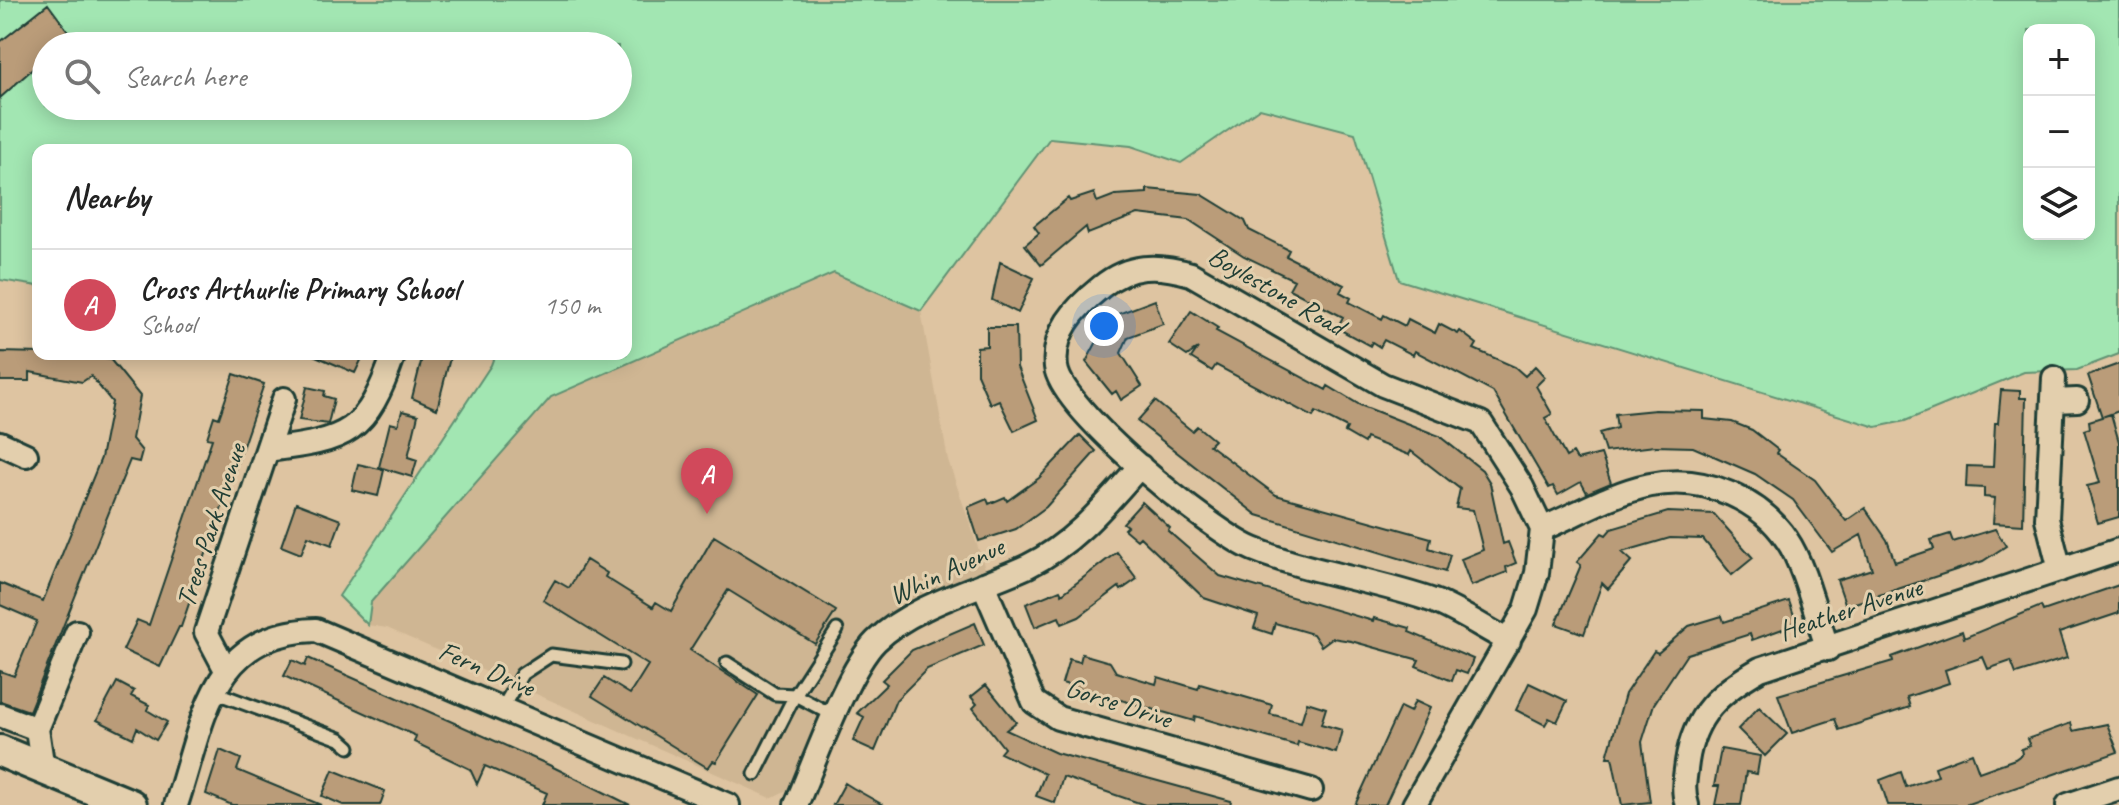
<!DOCTYPE html>
<meta charset="utf-8">
<style>
body{margin:0;font-family:Caveat,sans-serif;background:#f6f6f6;color:#222}
.controls{position:absolute;right:24px;top:24px;display:grid;overflow:hidden;border-radius:16px;box-shadow:0 4px 20px #0003}
.controls button{width:72px;height:72px;display:grid;place-items:center;padding:0;border:0;border-bottom:2px solid #e0e0e0;background:#fff;color:#222;font:40px sans-serif}
.you{position:absolute;left:1104px;top:326px;width:28px;height:28px;margin:-20px;border:6px solid #fff;border-radius:50%;background:#1a73e8;box-shadow:0 0 0 12px #1a73e833}
.badge{display:grid;place-items:center;width:52px;height:52px;border-radius:50%;background:#d1495b;color:#fff;font-size:26px;font-weight:700}
.pin{position:absolute;translate:-50% -66px;filter:drop-shadow(0 2px 4px #0008)}
.pin::after{content:'';position:absolute;top:42px;width:28px;height:24px;background:inherit;clip-path:polygon(0 0,100% 0,50% 100%)}
.list{margin:0;padding:0;list-style:none}
h2{display:flex;justify-content:space-between;align-items:center;height:104px;margin:0;padding:0 32px;font-size:34px}
h2 small{font-size:26px;font-weight:400;color:#767676}
.list li{display:grid;grid-template-columns:52px 1fr auto;gap:24px;align-items:center;box-sizing:border-box;height:112px;padding:0 32px;border-top:2px solid #e0e0e0}
.list b{display:block;font-size:30px;white-space:nowrap}
.list p{margin:0;font-size:26px;white-space:nowrap;color:#767676}
.list em{font-size:26px;font-style:normal;color:#767676}
.icon{flex:none;width:44px;height:44px;fill:none;stroke:currentColor;stroke-width:2;stroke-linecap:round;stroke-linejoin:round}
.map{position:relative;flex:none;width:2119px;height:805px;overflow:hidden}
.search{position:absolute;background:#fff;box-shadow:0 4px 20px #0003;left:32px;top:32px;width:600px;height:88px;display:flex;align-items:center;gap:20px;box-sizing:border-box;padding:0 28px;border-radius:44px;color:#767676;font-size:30px}
.panel{position:absolute;background:#fff;box-shadow:0 4px 20px #0003;left:32px;top:144px;width:600px;height:216px;border-radius:16px}
.map>svg:first-child{display:block}
</style>
<div class="map">
<svg width="2119" height="805" viewBox="0 0 2119 805">
<rect width="100%" height="100%" fill="#dec4a1"/>
<filter id="ink" filterUnits="userSpaceOnUse"><feTurbulence type="fractalNoise" baseFrequency=".0125" numOctaves="2"/><feDisplacementMap in="SourceGraphic" scale="16" xChannelSelector="R" yChannelSelector="G"/><feConvolveMatrix kernelMatrix="1 2 1 2 8 2 1 2 1" color-interpolation-filters="sRGB"/></filter>
<g filter="url(#ink)">
<path fill="#cfb693" d="M834 273 921 311 948 460 985 568 903 602 859 638 787 790 771 798 387 628 368 625 371 602 551 397Z"/>
<path fill="#a2e6b2" stroke="#609273" stroke-width="2" fill-rule="evenodd" d="M0 0H2119V354L2077 370 2024 372 1905 421 1876 427 1399 280 1355 133 1260 108 1181 163 1131 146 1050 138 921 311 834 273 551 397 371 602 368 625 339 596 491 365 495 354H626V150H38V286L0 280ZM2029 30H2089V234H2029ZM46 46H618V106H46Z"/>
<path fill="#ba9c79" stroke="#1f3d34" stroke-width="2" d="M48 4 79 46H46V78L36 66 0 98V42Z
M1147 189 1201 194 1245 221 1249 230 1289 250 1286 256 1344 285 1340 292 1351 298 1349 302 1382 319 1384 315 1405 326 1408 319 1435 333 1439 324 1458 334 1460 331 1477 344 1474 349 1515 367 1525 376 1535 366 1545 377 1536 386 1552 414 1545 418 1566 457 1573 453 1577 460 1601 454 1611 483 1587 493 1581 482 1558 495 1553 486 1549 488 1493 392 1415 351 1413 355 1384 340 1380 347 1372 342 1370 346 1337 328 1343 317 1289 289 1294 280 1244 256 1189 220 1138 214 1088 234 1086 227 1041 265 1025 245 1039 233 1034 226 1068 198 1070 201 1094 193 1097 202 1115 195 1147 193Z
M1000 262 1034 278 1018 313 992 300Z
M1155 300 1163 324 1128 337 1121 353 1142 386 1121 400 1116 391 1112 394 1086 362 1110 317Z
M1191 311 1218 328 1216 331 1326 390 1328 386 1360 405 1439 436 1482 470 1490 483 1503 544 1508 542 1516 563 1506 567 1507 572 1471 586 1461 559 1483 550 1473 510 1456 508 1460 489 1411 451 1409 455 1366 438 1364 443 1345 432 1347 428 1316 412 1313 417 1216 365 1212 371 1191 358 1198 348 1187 356 1169 344Z
M987 327H1016L1017 367 1038 420 1014 431 999 400 990 404 977 374V347L987 346Z
M0 352 85 354 110 359 140 396 132 439 142 451 139 462 130 460 29 711 0 701V671L14 676 37 621 0 605V583L43 601 101 458 112 402 91 376 82 382 30 372V381H0Z
M311 354H364L355 373Z
M423 354H451L437 409 412 398Z
M2119 364V411L2102 417 2088 375Z
M234 374 264 384 181 627H179L160 667 123 650 137 620 149 625 212 439 207 438 214 416 219 418Z
M307 387 325 391 324 396 334 399 328 424 299 420Z
M2001 390 2020 391V398H2026L2023 525 1993 523 1995 498 1984 497V488L1966 487 1967 466 1993 467 1995 423H1998Z
M1155 401 1192 431 1197 426 1214 440 1209 445 1276 495 1431 538 1429 548 1450 555 1445 572 1257 515 1137 421Z
M1655 410 1704 411V419L1732 422 1752 430 1778 450 1776 453 1815 480 1846 521 1865 508 1887 540 1895 562 1934 549 1931 540 1950 534 1953 542 1995 529 2006 546 1983 561 1846 606 1837 580 1872 569 1861 535 1832 552 1793 500 1755 474 1693 447 1655 446 1605 452 1599 433 1617 428 1615 414Z
M402 411 418 415 408 457 417 460 412 477 379 467 390 423 398 425Z
M2111 414 2119 442V517L2098 523 2087 486 2100 483 2084 430 2090 428 2089 421Z
M1080 435 1096 451 1046 507 1016 529 979 541 968 507 987 499 989 504 1005 497 1007 501 1039 478Z
M358 464 384 470 378 496 352 490Z
M1142 502 1170 528 1168 531 1220 576 1373 621 1374 618 1410 628 1409 632 1473 659 1467 674 1456 670 1452 681 1416 666 1419 660 1351 641 1332 638 1321 646 1313 634 1275 623 1272 634 1254 628 1258 616 1204 598 1140 537 1137 540 1124 529 1127 526 1123 523Z
M296 503 341 520 332 545 308 536 301 554 281 546Z
M1668 512 1714 514 1753 558 1732 575 1703 539 1670 538 1622 552 1632 561 1608 589 1602 583 1584 634 1556 624 1581 565 1577 562 1602 533 1606 535 1611 529Z
M714 536 836 611 815 644 728 590 690 650 758 695 716 762 713 761 708 768 592 696 604 678 630 694 648 665 543 600 555 580 569 588 586 560 607 573 605 577 653 607 656 602 671 611Z
M1117 552 1137 579 1121 590 1119 587 1079 617 1062 624 1059 617 1035 627 1026 604 1060 590 1062 594Z
M2119 585V613L2059 633 2067 658 2016 674 2011 661 1988 669 1983 657 1945 670 1949 683 1907 697 1910 707 1839 730 1835 719 1792 733 1778 695 1893 661 1892 657 1962 631 1964 638 2041 606 2043 611Z
M1789 601 1796 621 1788 627 1752 640 1750 634 1687 654 1654 704 1642 742 1650 802 1622 805 1612 757H1607L1625 694 1654 651 1658 653 1689 626 1722 616 1724 622Z
M975 623 984 645 927 669 896 700 875 751 853 741 864 717 857 713 887 684 882 680 912 650Z
M1082 654 1110 662 1116 672 1156 684 1158 677 1198 689 1200 684 1272 705 1270 714 1301 722 1307 702 1326 708 1321 724 1342 730 1336 753 1298 742 1297 746 1195 716 1194 721 1062 683 1069 659 1080 662Z
M308 658 549 765 630 805H542L547 793 485 766 477 784 470 769 414 742 416 736 284 676 292 660 305 666Z
M117 682 134 691 131 696 149 705 147 710 167 722 156 740 137 728 133 738 97 720Z
M1529 683 1567 701 1557 722 1549 718 1545 725 1516 710Z
M986 685 1016 722 1006 730 1056 753 1231 801 1230 805H1145L1063 777 1055 803 1036 796 1045 774 1000 753 1004 748 973 708 977 704 971 697Z
M1415 701 1430 708 1385 805H1355L1400 707 1410 712Z
M1759 707 1787 734 1765 756 1738 729Z
M2071 723 2073 731 2107 724 2118 752 1965 805H1888L1880 780 1901 772 1906 787 1938 776 1935 767 1972 753 1979 772 2015 759 2022 754 2021 749 2030 746 2027 739Z
M1721 749 1760 756 1757 774 1746 772 1741 805H1715L1719 786H1714Z
M220 750 241 759 237 770 321 805H232L206 794Z
M333 770 385 791 380 805H343L322 796Z
M845 783 853 788 883 805H833Z"/>
<g fill="none" stroke-linecap="round" stroke-linejoin="round">
<g stroke="#1f3d34" stroke-width="17">
<path id="lane" d="M727 663 775 694 795 695 835 716
M214 692 340 739 349 747
M503 707 522 674 551 655 621 664
M755 774 795 695 837 630"/>
</g>
<g stroke="#1f3d34" stroke-width="28">
<path id="street" d="M2054 378 2047 519 2060 570
M2054 401 2077 400
M0 443 26 455
M267 450C349 440 366 434 394 354
M1542 529C1608 500 1660 463 1731 494 1753 504 1774 520 1787 540 1804 564 1817 619 1828 649
M983 584 1034 702 1058 718 1311 790
M225 668 206 632 284 399
M0 715 37 729
M43 769 37 729 77 632
M176 805C204 722 209 633 316 630L728 805
M796 805C814 764 847 670 876 641 912 605 981 588 1028 566 1075 543 1106 504 1140 466
M1414 805 1526 609 1537 573 1542 529 1522 487 1481 423 1383 385 1191 274C1157 264 1129 264 1101 287 1075 308 1052 332 1056 367 1061 410 1212 532 1253 549 1311 573 1375 580 1434 601 1459 611 1484 628 1509 641
M1687 805C1682 790 1685 778 1687 762 1694 714 1720 692 1760 669L2119 550
M2068 805 2119 788"/>
</g>
<g stroke="#1f3d34" stroke-width="36">
<path id="secondary" d="M0 751 131 805"/>
</g>
<use href="#lane" stroke="#e3cfad" stroke-width="11"/>
<use href="#street" stroke="#e3cfad" stroke-width="22"/>
<use href="#secondary" stroke="#e3cfad" stroke-width="30"/>
</g>
</g>
<g text-anchor="middle" stroke-width="6" stroke-linejoin="round" paint-order="stroke">
<g font-size="28" fill="#1f3d34" stroke="#e3cfad">
<text transform="translate(1277 290) rotate(30)" y="10">Boylestone Road</text>
<text transform="translate(210 525) rotate(-72)" y="10">Trees Park Avenue</text>
<text transform="translate(946 570) rotate(-25)" y="10">Whin Avenue</text>
<text transform="translate(1850 608) rotate(-18)" y="10">Heather Avenue</text>
<text transform="translate(487 668) rotate(23)" y="10">Fern Drive</text>
<text transform="translate(1119 702) rotate(18)" y="10">Gorse Drive</text>
</g>
</g>
</svg>
<div class="controls">
<button>+</button>
<button>−</button>
<button><svg class="icon" aria-label="layers" viewBox="0 0 24 24"><path d="M12 4l9 5-9 5-9-5zM3 14l9 5 9-5"/></svg></button>
</div>
<div class="you"></div>
<div class="pin badge" style="left:707px;top:514px">A</div>
<div class="search"><svg class="icon" aria-label="search" viewBox="0 0 24 24"><circle cx="10" cy="10" r="6"/><path d="M15 15l6 6"/></svg>Search here</div>
<section class="panel">
<h2>Nearby<small></small></h2>
<ul class="list">
<li><span class="badge">A</span><div><b>Cross Arthurlie Primary School</b><p>School</p></div><em>150 m</em></li>
</ul>
</section>
</div>
